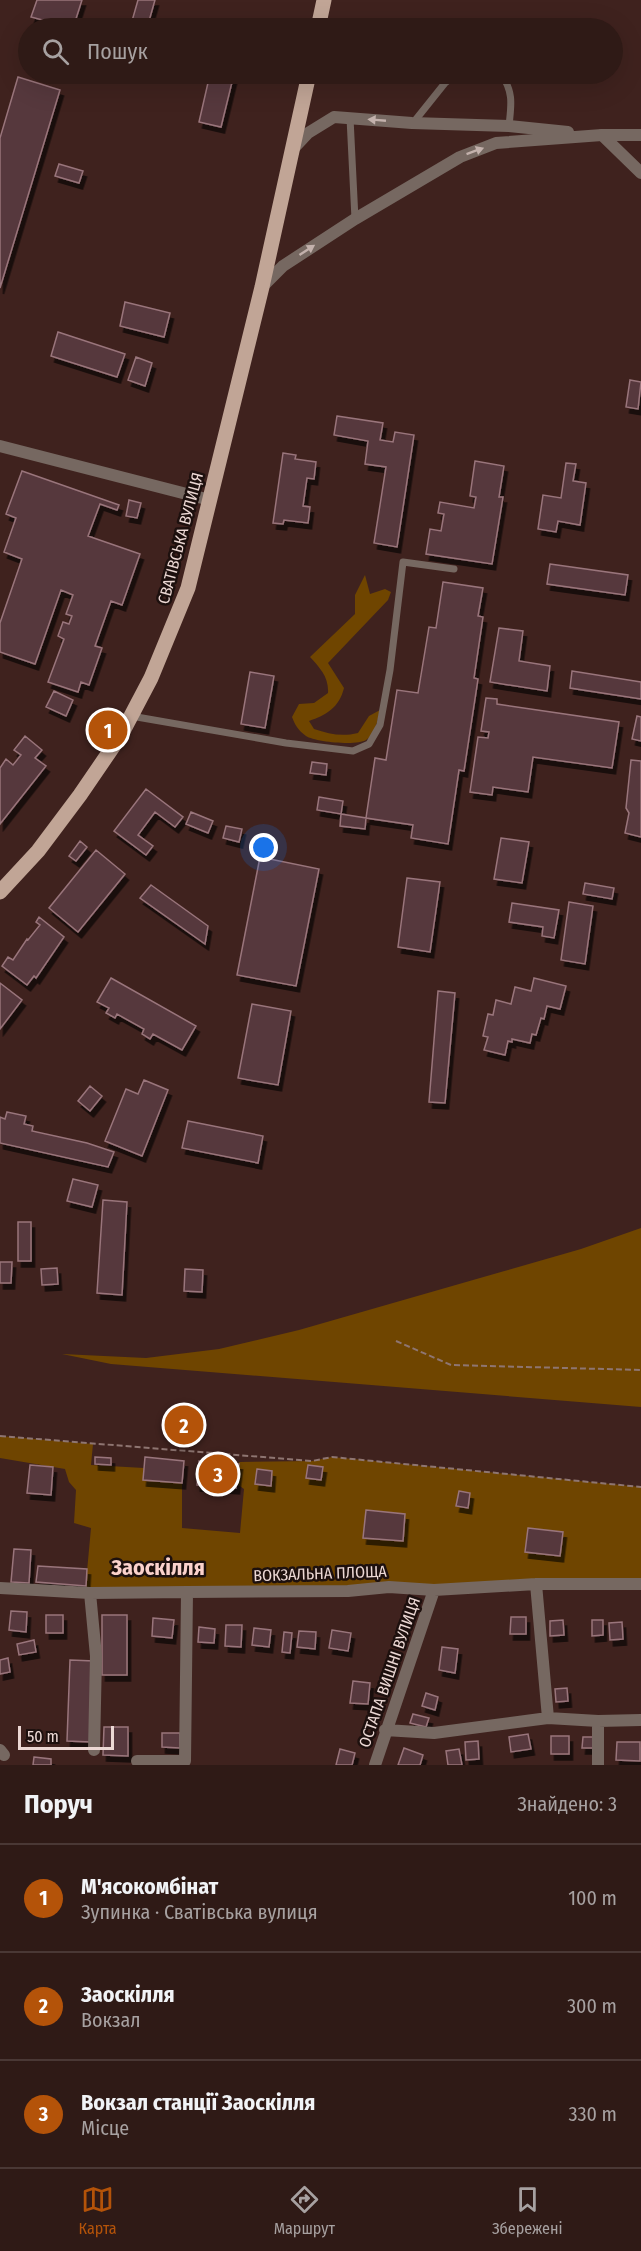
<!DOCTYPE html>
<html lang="uk">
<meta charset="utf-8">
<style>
body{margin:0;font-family:"Fira Sans Condensed",sans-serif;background:#37231f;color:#f1f3f6}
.scale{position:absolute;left:18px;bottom:15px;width:96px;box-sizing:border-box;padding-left:6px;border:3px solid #ecd8d4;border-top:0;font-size:16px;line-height:21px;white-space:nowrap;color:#ecd8d4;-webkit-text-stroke:4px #1d100e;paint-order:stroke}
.you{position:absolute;left:264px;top:848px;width:21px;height:21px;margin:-15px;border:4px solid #fff;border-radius:50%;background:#1a73e8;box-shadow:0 0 0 9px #1a73e833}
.badge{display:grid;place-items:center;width:39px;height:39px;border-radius:50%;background:#b45309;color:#fff;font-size:20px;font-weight:700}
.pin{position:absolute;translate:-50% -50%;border:3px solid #fff;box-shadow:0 2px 6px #0006}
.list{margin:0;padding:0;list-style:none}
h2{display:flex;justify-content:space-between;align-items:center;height:78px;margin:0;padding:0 24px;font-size:26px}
h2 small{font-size:20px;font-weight:400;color:#a7a1a1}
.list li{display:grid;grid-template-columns:39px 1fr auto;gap:18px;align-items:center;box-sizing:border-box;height:108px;padding:0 24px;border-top:2px solid #4a3835}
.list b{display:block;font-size:22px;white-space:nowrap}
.list p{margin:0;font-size:20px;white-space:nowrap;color:#a7a1a1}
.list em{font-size:20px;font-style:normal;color:#a7a1a1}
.icon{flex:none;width:33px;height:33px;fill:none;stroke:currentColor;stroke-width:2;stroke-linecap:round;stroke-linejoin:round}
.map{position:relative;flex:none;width:641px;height:1765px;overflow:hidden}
.search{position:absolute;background:#2f1a16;box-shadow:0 6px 24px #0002;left:18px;right:18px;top:18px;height:66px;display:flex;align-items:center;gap:15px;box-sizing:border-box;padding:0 21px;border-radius:33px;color:#a7a1a1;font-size:22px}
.sheet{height:402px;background:#2f1a16}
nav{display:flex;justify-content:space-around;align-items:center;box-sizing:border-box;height:84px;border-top:2px solid #4a3835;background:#2f1a16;font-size:16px;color:#a7a1a1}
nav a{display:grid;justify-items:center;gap:3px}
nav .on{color:#b45309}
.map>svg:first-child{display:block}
</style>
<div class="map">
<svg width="641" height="1765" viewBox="0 0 641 1765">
<defs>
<filter id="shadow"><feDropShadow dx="3.5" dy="6" stdDeviation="0" flood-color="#0009"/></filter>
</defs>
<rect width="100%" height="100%" fill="#3f221e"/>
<path fill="#6f4500" d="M365 575 370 594 385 589 391 592 388 600 328 663 344 688C339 708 326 715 309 721L314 729C329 734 342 737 358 733L369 716 380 710C378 720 375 734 366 740 357 746 315 742 306 736 298 730 295 725 292 717L299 704 314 703 328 693C329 677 320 668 310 657L355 614V595Z
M641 1228V1407L111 1364 62 1354 146 1358 219 1349 299 1330 581 1249Z
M0 1436 93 1444 91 1465 144 1468 143 1480 182 1483V1528L240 1533 244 1489 237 1484 239 1462 312 1461 332 1457 641 1487V1584L85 1593 91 1528 74 1523 76 1490 69 1482 65 1469 0 1458Z"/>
<path fill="#57373d" stroke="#99757b" stroke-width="1.5" filter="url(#shadow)" d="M37 0H82L73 28 31 17Z
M138 0H155L147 28H130Z
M210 74H234L221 127 199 122Z
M18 77 60 90 0 288V138Z
M59 164 83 171 79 183 55 176Z
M125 302 170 313 164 337 120 326Z
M58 332 125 354 117 377 51 356Z
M136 357 152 363 145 386 128 380Z
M630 380 641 382 638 409 626 407Z
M337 416 383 423 380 440 393 442 395 432 414 435 397 547 374 543 386 467 365 464 368 441 334 435Z
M283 453 296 455 295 459 316 462 314 479 307 478 303 506 310 507 308 523 284 520 283 524 273 523Z
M475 461 504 466 499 497H503L492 564 426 554 430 529 441 531 444 514 438 513 440 502 474 508 476 497 470 496Z
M566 463 576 464 573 481 586 483 580 525 558 521 556 532 538 529 543 495 561 498Z
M22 471 119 505 117 510 100 504 88 536 140 554 122 605 111 601 95 646 102 648 89 685 81 682 78 692 48 682 64 639 58 636 63 622 69 624 72 616 66 614 73 595 61 590 35 664 0 652V623L22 559 4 552 16 518 6 514Z
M129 500 141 503 137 518 126 516Z
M550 564 628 575 625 595 547 584Z
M443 582 483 588 478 616 483 617 474 678 478 679 464 771 459 770 448 844 411 838 413 825 366 818 375 758 386 760 397 690 418 693 429 627 436 628Z
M499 628 523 631 519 661 550 666 547 691 490 682Z
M572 671 641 682V699L570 688Z
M250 672 274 676 265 728 241 724Z
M54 691 73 700 66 716 46 707Z
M486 698 497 699V704L619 722 612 768 533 757 528 792 493 787 492 795 470 792 478 737 488 738 489 732 481 731Z
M637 716 641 717V741L632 739Z
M98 719 106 724 96 740 88 735Z
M25 736 42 750 35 758 46 766 0 824V768L6 759 13 765 21 755 14 750Z
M631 760 641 761V837L625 833 629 813 626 808Z
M312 762 327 764 326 775 310 773Z
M146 789 183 817 175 827 155 812 138 835 153 846 146 855 114 831Z
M319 797 343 801 341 814 317 810Z
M191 812 213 821 208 833 186 824Z
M341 814 366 818 365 829 340 826Z
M226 826 242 829 239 842 223 838Z
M501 838 529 842 522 883 494 879Z
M80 841 87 847 76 861 69 856Z
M96 850 125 874 78 932 49 908Z
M260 857 319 869 296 986 237 975Z
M407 878 440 882 430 952 398 947Z
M585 883 614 888 612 899 583 894Z
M151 885 208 926 205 944 140 898Z
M569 902 593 906 585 964 561 960Z
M512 903 559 910 554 938 542 936 543 927 509 922Z
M39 917 64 937 36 978 34 976 27 985 2 966 8 957 13 960 27 939 28 940 40 925 36 922Z
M111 978 196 1026 182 1050 153 1034 150 1039 142 1034 144 1029 117 1014 115 1018 106 1013 109 1008 97 1002Z
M534 978 566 986 560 1009 547 1006 544 1019 541 1018 536 1035 532 1034 530 1043 512 1039V1042L508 1041 505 1055 484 1050 488 1037 483 1036 488 1014 493 1015 496 1000 511 1004 515 987 531 991Z
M0 983 22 1000 0 1029Z
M438 991 455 993 445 1103 429 1102Z
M252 1004 291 1011 278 1085 238 1078Z
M144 1080 168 1090 142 1156 105 1141 126 1089 138 1094Z
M90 1086 102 1096 90 1111 78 1101Z
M7 1112 26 1116 24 1124 33 1126 32 1131 87 1143 114 1152 108 1167 0 1143V1117L5 1119Z
M188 1121 263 1136 258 1163 182 1148Z
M73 1179 98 1185 92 1207 67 1201Z
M103 1200 127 1202 122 1295 97 1293Z
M18 1222H31V1261H18Z
M0 1262H12L11 1283H0Z
M57 1268 58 1284 42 1285 41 1269Z
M185 1269 203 1270 202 1292 184 1291Z
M95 1457 111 1458V1465L95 1464Z
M145 1457 184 1461 182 1483 143 1480Z
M199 1461 239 1464 236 1488 197 1485Z
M30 1465 53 1467 51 1495 27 1493Z
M308 1465 323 1467 321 1480 306 1478Z
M257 1469 272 1471 271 1486 255 1484Z
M459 1491 470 1493 468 1508 456 1506Z
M366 1510 405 1514 403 1541 363 1538Z
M528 1528 563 1532 560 1556 525 1552Z
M14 1549 31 1550 29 1583 11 1582Z
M38 1566 87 1569 86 1586 36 1582Z
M11 1611 27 1612 26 1632 9 1630Z
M46 1615H63V1633H46Z
M102 1615H127V1675H102Z
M511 1617H526V1634H510Z
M153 1618 174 1620 172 1638 152 1636Z
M563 1620 564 1635 550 1636V1621Z
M592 1620H603V1635L592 1636Z
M622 1622 623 1639 610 1640 609 1623Z
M226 1625H242L241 1647 225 1646Z
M199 1627 215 1629 214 1643 198 1642Z
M254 1628 271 1630 269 1647 252 1645Z
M332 1630 351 1633 348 1651 329 1648Z
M299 1631 316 1632 315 1649 297 1647Z
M284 1632 292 1633 290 1653 282 1652Z
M34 1640 36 1652 19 1655 17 1644Z
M442 1647 458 1649 455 1673 439 1670Z
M8 1658 10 1672 0 1674V1660Z
M70 1660 94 1661 91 1742 67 1741Z
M353 1681 370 1683 368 1704 350 1703Z
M567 1688 568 1701 556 1702 555 1689Z
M426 1693 438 1697 435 1710 422 1706Z
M413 1714 429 1718 426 1727 410 1723Z
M104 1727H128V1756L103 1755Z
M162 1733H180V1748L162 1747Z
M528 1734 531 1749 511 1752 509 1737Z
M551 1736H569V1754H551Z
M583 1737H594L593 1748H582Z
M478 1741 479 1759 466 1760 465 1742Z
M617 1742H640V1761L616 1760Z
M404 1748 423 1755 420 1765H398Z
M340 1749 355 1753 352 1765H336Z
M459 1749 462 1765H448L446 1751Z
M34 1757 51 1759V1765H33Z"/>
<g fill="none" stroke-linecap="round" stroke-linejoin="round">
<path stroke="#8e7571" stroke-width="2" stroke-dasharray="6 3" stroke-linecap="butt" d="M396 1341 451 1365 641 1370
M0 1436 312 1461 332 1457 641 1487"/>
<path stroke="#766861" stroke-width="7" d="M496 74 502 75C514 94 511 105 509 126
M350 118 355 219
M413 123 445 83 457 74
M131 716 286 743 353 751 369 744 380 725 390 670 403 562 454 569"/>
<path stroke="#766861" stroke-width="12" d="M602 135 641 173
M0 446 210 500
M536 1584 548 1718
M0 1588 90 1593 187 1592 348 1591 389 1587 434 1590 536 1584H641
M90 1593 96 1656 94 1750
M385 1730 434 1733 548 1718 598 1721 641 1720
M0 1750 4 1755
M137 1761H185L187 1592
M375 1765 434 1590
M598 1765V1721"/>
<path stroke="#766861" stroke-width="12" d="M294 148 308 133 334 117 412 123 509 126 568 132
M262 287 283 266 355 219 460 157 496 143 602 135H641"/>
<path stroke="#c1a596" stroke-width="15" d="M318 28 324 0
M0 892 38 851 80 795 121 735 151 678 188 588 262 287 309 74"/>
</g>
<defs><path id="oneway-solid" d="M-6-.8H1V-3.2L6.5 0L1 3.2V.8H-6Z" transform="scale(1.5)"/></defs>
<g fill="#c3b1ac">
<use href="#oneway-solid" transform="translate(377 120) rotate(-175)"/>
<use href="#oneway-solid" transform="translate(475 151) rotate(-20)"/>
<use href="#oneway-solid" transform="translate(307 250) rotate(-33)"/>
</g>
<g text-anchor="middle" stroke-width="5" stroke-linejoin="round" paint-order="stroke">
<g font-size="16" fill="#ecd8d4" stroke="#1d100e">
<text transform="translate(180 538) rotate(-75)" y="6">СВАТІВСЬКА ВУЛИЦЯ</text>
<text transform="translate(320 1573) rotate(-2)" y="6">ВОКЗАЛЬНА ПЛОЩА</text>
<text transform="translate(389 1672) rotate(-71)" y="6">ОСТАПА ВИШНІ ВУЛИЦЯ</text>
</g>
<g font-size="22" font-weight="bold" fill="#fbd2cc" stroke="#1d100e">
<text x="158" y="1575">Заоскiлля</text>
</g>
</g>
</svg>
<div class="scale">50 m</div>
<div class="you"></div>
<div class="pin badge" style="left:108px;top:730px">1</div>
<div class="pin badge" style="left:184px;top:1425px">2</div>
<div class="pin badge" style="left:218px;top:1474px">3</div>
<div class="search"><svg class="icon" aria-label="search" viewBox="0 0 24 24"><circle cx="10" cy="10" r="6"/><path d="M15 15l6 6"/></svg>Пошук</div>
</div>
<section class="sheet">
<h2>Поруч<small>Знайдено: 3</small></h2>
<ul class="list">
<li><span class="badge">1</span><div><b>М'ясокомбінат</b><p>Зупинка · Сватівська вулиця</p></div><em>100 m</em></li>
<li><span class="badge">2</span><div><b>Заоскiлля</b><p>Вокзал</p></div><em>300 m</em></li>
<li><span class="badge">3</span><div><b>Вокзал станції Заоскілля</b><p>Місце</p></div><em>330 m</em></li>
</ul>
</section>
<nav>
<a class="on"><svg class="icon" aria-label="map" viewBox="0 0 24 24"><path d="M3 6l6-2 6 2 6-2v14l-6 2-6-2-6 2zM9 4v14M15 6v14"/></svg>Карта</a>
<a><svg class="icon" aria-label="directions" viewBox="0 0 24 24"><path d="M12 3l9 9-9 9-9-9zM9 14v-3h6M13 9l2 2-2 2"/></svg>Маршрут</a>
<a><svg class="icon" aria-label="saved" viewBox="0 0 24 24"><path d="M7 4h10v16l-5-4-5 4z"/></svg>Збережені</a>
</nav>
